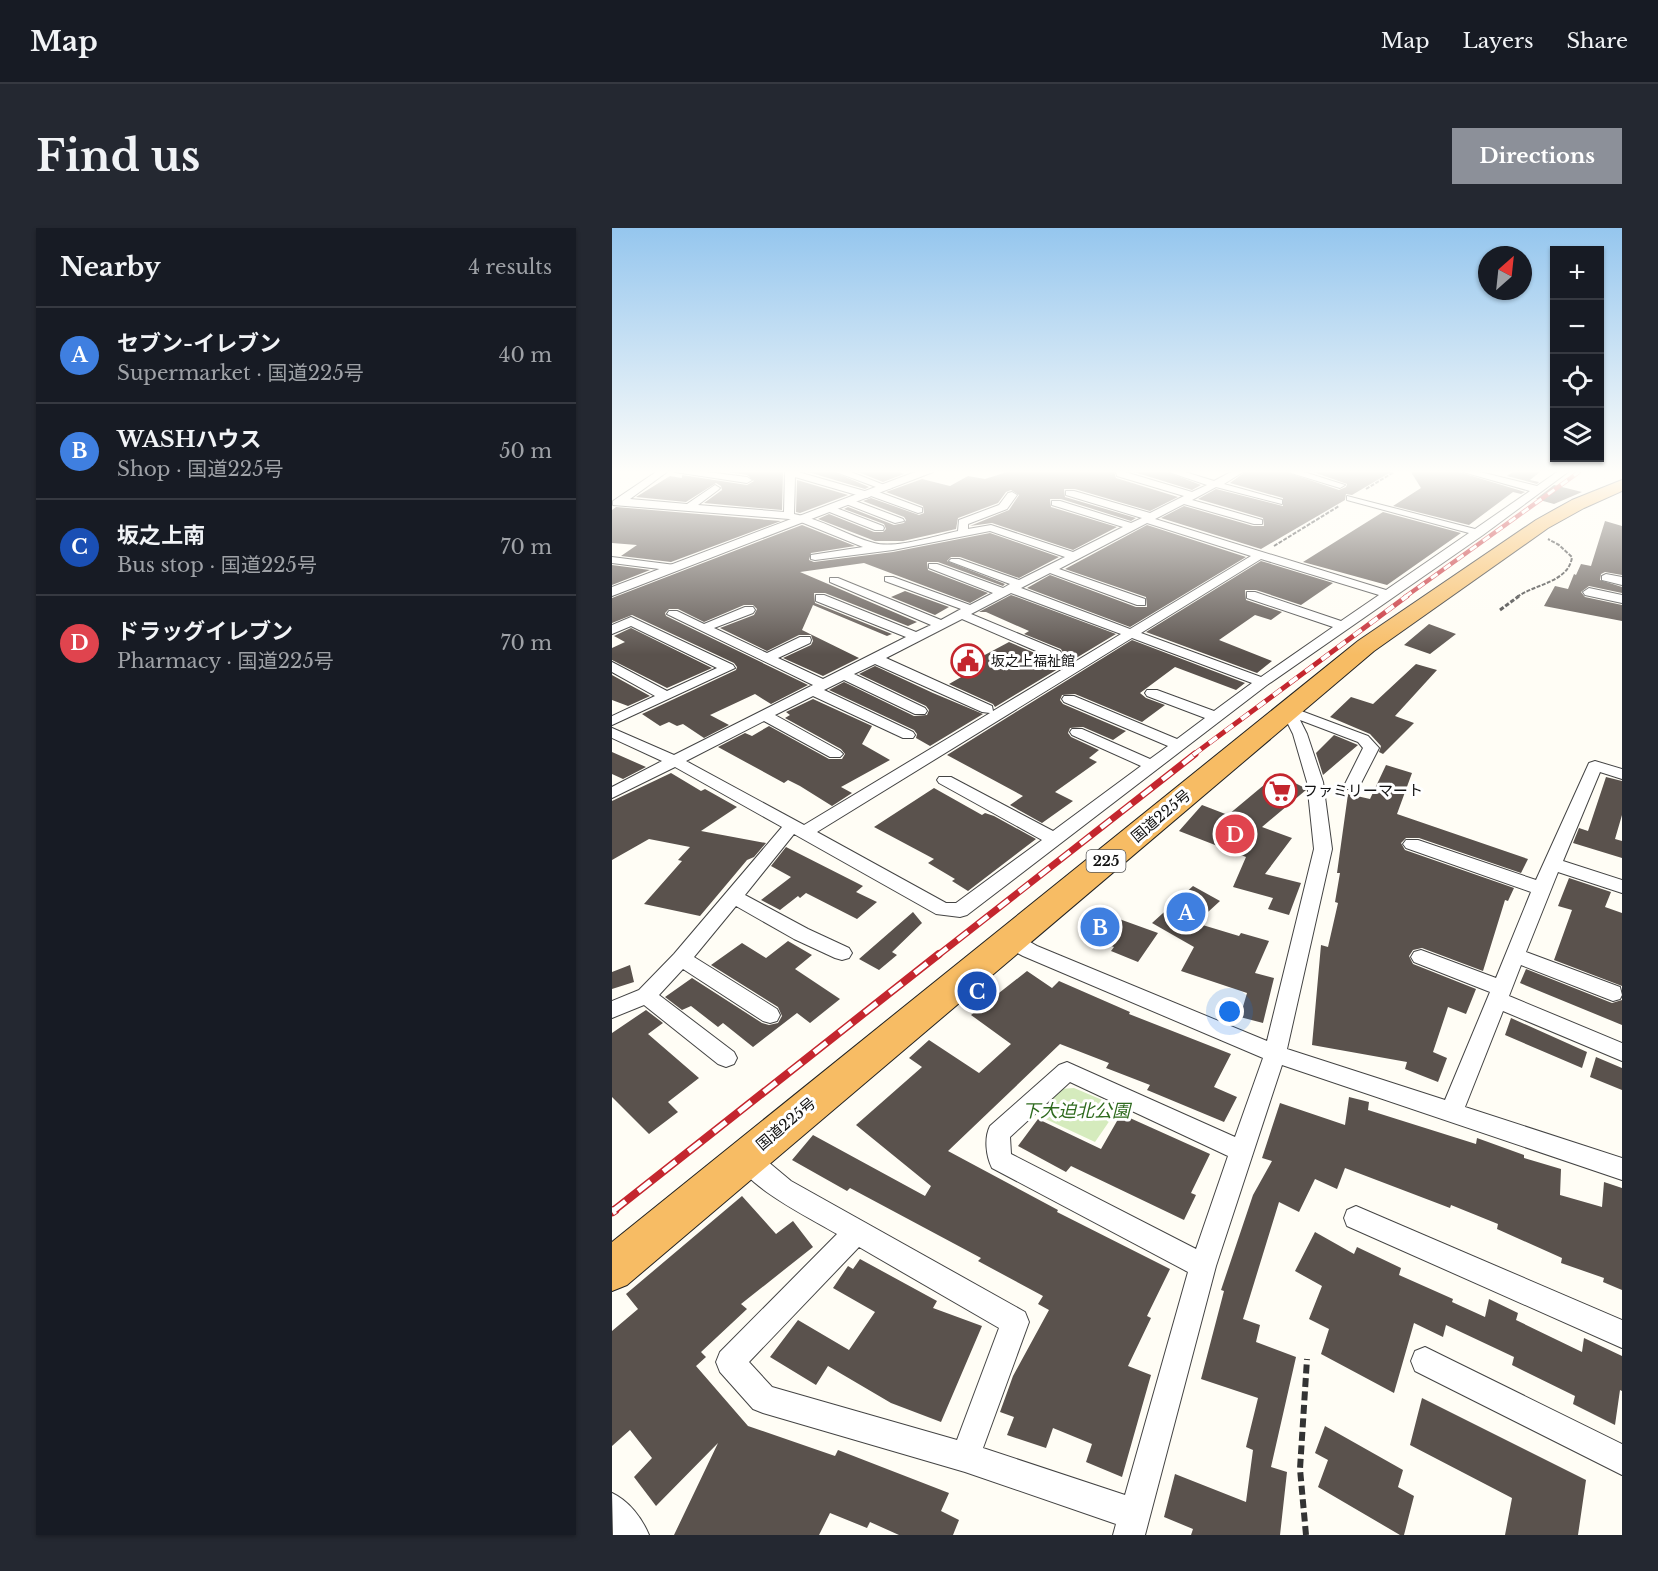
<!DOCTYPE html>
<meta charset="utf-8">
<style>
body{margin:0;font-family:"Libre Baskerville","Noto Sans JP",serif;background:#242831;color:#f1f3f6}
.controls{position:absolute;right:18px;top:18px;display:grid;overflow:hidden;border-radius:0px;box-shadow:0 2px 4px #0004}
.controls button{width:54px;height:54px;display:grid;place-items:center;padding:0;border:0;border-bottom:2px solid #363941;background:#171b24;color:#f1f3f6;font:30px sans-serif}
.compass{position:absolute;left:866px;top:18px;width:54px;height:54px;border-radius:50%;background:#171b24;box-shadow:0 2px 4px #0004;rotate:27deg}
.you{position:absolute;left:618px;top:784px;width:21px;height:21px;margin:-15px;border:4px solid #fff;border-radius:50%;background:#1a73e8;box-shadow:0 0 0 9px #1a73e833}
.badge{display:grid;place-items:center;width:39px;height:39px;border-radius:50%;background:#8c9099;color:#fff;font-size:20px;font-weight:700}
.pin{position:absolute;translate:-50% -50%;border:3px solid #fff;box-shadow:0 2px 6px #0006}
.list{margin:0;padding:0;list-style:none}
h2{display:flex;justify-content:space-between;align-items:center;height:78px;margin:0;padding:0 24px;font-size:26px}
h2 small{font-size:20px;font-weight:400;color:#9ea1a6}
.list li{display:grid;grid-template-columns:39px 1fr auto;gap:18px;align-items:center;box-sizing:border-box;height:96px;padding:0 24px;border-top:2px solid #363941}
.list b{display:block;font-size:22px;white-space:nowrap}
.list p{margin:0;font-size:20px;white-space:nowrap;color:#9ea1a6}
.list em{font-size:20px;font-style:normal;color:#9ea1a6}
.icon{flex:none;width:33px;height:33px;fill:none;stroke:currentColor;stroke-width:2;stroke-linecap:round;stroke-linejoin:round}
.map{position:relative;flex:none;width:1010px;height:1307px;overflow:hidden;border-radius:0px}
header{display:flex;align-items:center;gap:36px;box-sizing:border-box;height:84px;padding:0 30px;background:#171b24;border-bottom:2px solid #363941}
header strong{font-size:28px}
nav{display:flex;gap:33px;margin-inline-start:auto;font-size:21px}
.intro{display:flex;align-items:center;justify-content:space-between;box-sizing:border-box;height:144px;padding:0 36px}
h1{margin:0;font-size:42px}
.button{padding:15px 27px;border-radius:0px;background:#8c9099;color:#fff;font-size:21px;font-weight:700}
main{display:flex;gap:36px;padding:0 36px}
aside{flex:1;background:#171b24;border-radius:0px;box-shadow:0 2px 4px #0004}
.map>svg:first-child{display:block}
</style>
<header>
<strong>Map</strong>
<nav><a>Map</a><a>Layers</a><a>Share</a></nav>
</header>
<div class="intro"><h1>Find us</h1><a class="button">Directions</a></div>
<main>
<aside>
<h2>Nearby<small>4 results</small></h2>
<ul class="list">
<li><span class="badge" style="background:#3f7fe0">A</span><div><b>セブン-イレブン</b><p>Supermarket · 国道225号</p></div><em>40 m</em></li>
<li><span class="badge" style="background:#3f7fe0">B</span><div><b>WASHハウス</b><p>Shop · 国道225号</p></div><em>50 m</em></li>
<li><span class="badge" style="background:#1a4fb4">C</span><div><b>坂之上南</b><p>Bus stop · 国道225号</p></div><em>70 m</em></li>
<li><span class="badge" style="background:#e0444e">D</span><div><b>ドラッグイレブン</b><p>Pharmacy · 国道225号</p></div><em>70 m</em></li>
</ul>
</aside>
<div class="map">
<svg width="1010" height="1307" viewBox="0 0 1010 1307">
<rect width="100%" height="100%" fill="#fffdf5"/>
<path fill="#d5ebbd" d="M462 860 507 879 483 914 425 887 448 861Z"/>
<path fill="#5a524d" d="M116 244H171L170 282 92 275 110 262 109 258 104 255 74 274 24 269 58 248 70 250V247L135 257 142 253 135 247Z
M196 244H222L257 259 253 261Z
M246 244H288L292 246 271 254Z
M395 244H502L504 250 566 269 538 283 463 261H452L453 269 524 290 519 293 449 271H438L439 279 505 299 461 322 380 295 358 298 397 282 407 267 399 262 394 264 386 275 346 290 344 301 291 313H263L206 291 217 286 262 304H271L274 301 272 296 232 281 236 279 282 297 292 295 294 292 292 289 251 273 259 270 307 287 312 285 311 278 274 264 310 251 338 258 356 248 373 251Z
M522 244H555L589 257 580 262Z
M633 244H674L727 262 734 259 735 256 701 244H779L740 267 734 266 733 272 649 321 549 290 572 278 641 298H652L651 290 586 271 604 261 671 278V270L618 255Z
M799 244H847L913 264 909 266 901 264 857 297 781 278 809 260Z
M901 244H928L918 252 927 254 925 256 895 248Z
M185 252 236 267 188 285 184 284Z
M942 257 970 264 942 276 924 271Z
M4 279 169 293 59 334 9 328 25 317 0 315V282Z
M771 284 849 305 775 357 691 334Z
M993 293 1010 298V347L993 344 989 346 988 352 1010 359V365L977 358 969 364 973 369 1010 377V393L932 378 943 358 956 361 962 346 964 347 969 336 979 338Z
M190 297 243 318 199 325 197 332 202 334 281 324 378 305 447 329 407 350 348 329H339L335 333 393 356 391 358 326 334H315L316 342 376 365 358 375 252 335 188 344 305 394 296 398 213 365H202L203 375 280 406 275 408 201 377 190 402 247 430 211 448 171 430 199 417 201 413 199 407H187L155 423 108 400 142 387 145 381 141 377H132L92 394 66 381H57L53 385 54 388 196 457 159 476 143 466 98 487 117 497 92 510 71 496 65 498 57 494 48 498 30 486 124 442 125 439 122 435 20 387 0 395V370Z
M535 297 634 329 518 399 415 360 438 347 524 379H535L534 369 453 341Z
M649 333 721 355 689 377 644 362H633L634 372 670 384 659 392 643 387 607 412 660 433 645 445 534 404Z
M0 337 38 342 0 357Z
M293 363 337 379 323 387 279 369Z
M399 367 504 406 383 479 381 476 337 456 358 444 338 435 358 424 369 429 397 414 437 431H448L452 427 449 421 412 406 417 403 374 384H367Z
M817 396 844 406 818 426 792 417Z
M19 400 100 440 55 460 0 432V420L13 414 2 408Z
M520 412 633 455 624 462 563 439 528 465 534 470 553 477 530 494 463 466 450 467 448 472 451 476 514 503 501 512 471 499 458 500 456 505 459 509 487 522 477 530 485 534 443 564 461 573 430 595 398 577 411 568 335 527Z
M804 436 825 442 783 488 802 495 771 526 767 524 769 518 758 506 718 489 739 469 761 476Z
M263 438 321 465 371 486 318 518 304 510 305 506 302 502 217 462 232 454 302 488 315 487 317 482 314 478 247 446Z
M0 447 38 468 16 478 0 472Z
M201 471 260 498 250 516 278 532 229 559 240 565 220 578 188 558 176 552 172 555 106 519 133 505 140 508 157 498 217 531H230L233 526 229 521 173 490 178 487 174 484Z
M722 507 746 517 711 547 704 525Z
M0 524 34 539 11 551 0 546Z
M774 537 800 545 785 586 916 631 909 645 807 610H794L789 615 793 622 902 660 896 673 893 672 871 743 810 720 801 722 797 728 801 736 864 761 854 786 836 779 821 824 835 830 826 854 793 841 795 834 700 817 709 717 716 719 726 675 723 674 728 645H725L736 566 758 571Z
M59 545 89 563 93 561 125 579 89 603 154 615 142 629 135 632 88 688 32 676 70 633 66 632 78 619 37 611 0 632V573Z
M665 546 693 560 694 562 650 599 680 610 653 646 689 655 677 687 656 681 661 670 621 659 634 629 567 603 590 577 616 587Z
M994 549 1010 553V587L1003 611 1010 613V630L961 615 967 600 976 603Z
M322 560 370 587 373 585 382 588 424 611 356 663 340 653 343 651 316 635 322 631 262 599Z
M174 619 251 658 244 664 265 674 245 691 194 665 188 670 186 668 168 682 149 672 179 649 159 638Z
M957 650 999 664 993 679 1010 685V758L942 732 960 682 946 678Z
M581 658 608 673 584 695 627 708 629 705 657 713 643 745 662 750 651 795 628 789 635 765 569 743 582 719 540 695Z
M485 683 546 705 526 734 499 723 502 719 468 707Z
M301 684 310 695 280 724 285 727 267 742 247 731Z
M176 713 200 727 183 741 228 771 198 795 185 785 141 819 111 795 106 799 79 778 70 782 53 769 80 750 150 795 157 797 166 795 170 788 166 779 99 737 130 715 154 730Z
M18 737 22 754 0 761V744Z
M914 741 1000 775 1010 772V797L908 755Z
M415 743 440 760 447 753 518 784 517 786 619 826 602 859 625 869 612 894 535 862 538 857 494 840 497 835 448 816 336 923 446 982 445 984 558 1041 535 1088 539 1090 516 1138 539 1147 510 1249 474 1234 480 1216 441 1200 434 1220 395 1207 402 1189 388 1184 401 1148 437 1082 426 1076 431 1068 366 1033 369 1030 238 960 235 963 180 932 201 907 313 968 319 958 244 897 310 839 297 830 317 812 367 845 399 816 359 787Z
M34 782 51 795 36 806 87 850 56 874 66 884 37 906 0 869V805Z
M899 790 975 824 970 840 893 807Z
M984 829 1010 840V862L978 849Z
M737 869 757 874 756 882 864 916 865 910 912 927V930L949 941 948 967 990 979 992 954 1010 960V1062L991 1054 992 1050 949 1035 950 1030 885 1001 886 996 839 977 838 980 733 940 725 961 703 951 687 984 667 974 631 1091 648 1097 644 1114 684 1129 659 1239 675 1244 668 1307H579L581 1301 552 1289 563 1246 634 1274 641 1222 634 1219 646 1170 589 1151 612 1063 609 1062 641 967 660 933 650 930 668 875 733 897Z
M509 886 598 926 579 965 584 967 572 992 459 938 454 944 406 918 426 891 489 921Z
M130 968 164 1006 181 993 201 1019 129 1076 135 1081 89 1124 94 1129 84 1138 136 1198 223 1228 226 1222 337 1265 329 1283 347 1292 341 1307H287L258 1294 255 1300 218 1285 207 1307H62L106 1215 44 1278 22 1249 40 1230 18 1202 0 1218V1103L26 1081 14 1066Z
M703 1004 742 1026 745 1019 789 1040 787 1047 841 1071 840 1074 873 1089 877 1071 906 1085 904 1092 970 1124 972 1110 1010 1128V1163L1008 1162 1003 1197 961 1176 963 1168 900 1137 902 1129 834 1097 831 1109 802 1095 782 1165 709 1126 717 1101 697 1091 710 1058 683 1043Z
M248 1031 325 1073 321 1080 370 1098 329 1194 279 1175 216 1138 204 1157 158 1129 186 1092 237 1122 263 1084 221 1060 236 1038 241 1041Z
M810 1170 974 1252 966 1307H893L900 1270 798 1217Z
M713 1198 791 1242 786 1259 802 1268 792 1307H788L706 1259 716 1232 703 1225Z"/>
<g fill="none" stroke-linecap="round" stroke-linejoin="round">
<g stroke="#444" stroke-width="2">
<path id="minor" d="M44 244H55L18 271 75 276 103 257 108 260 106 262 86 277 172 284 173 244H186L256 264 264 263 310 280V284L306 285 259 268 255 270 183 249 182 286C210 291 235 308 262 315 283 321 323 308 346 303L347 292 387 277 396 265 400 264 405 267 395 281 356 296V301L379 297 461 324 511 299 440 277V273H448L519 295 530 290 454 267V263H462L538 285 572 268 505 248 504 244H513L580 264 595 257 557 244H573L602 253 619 244H631L612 256 670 272V276L604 259 580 272 650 292V296H642L572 276 543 291 774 362 857 305 735 272V268L863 301 918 263 851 244H868L925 258 945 244H956L871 307 655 457 355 687 348 689 324 686 182 606 133 667 196 701 237 720 240 725 237 730 230 732 223 730 182 711 124 678 82 729 165 781 168 787 165 793 158 795 151 793 71 741 47 767 122 824 125 830 122 836 114 839 106 836 32 777 0 790V773L27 762 62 726 170 599 63 539 0 570V559L50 533 0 510V500L62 527 201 457 55 386 57 383H65L92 396 133 379H141L143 382 141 385 102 400 155 425 188 409H198L199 412 198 415 166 430 211 451 294 409 204 373V367H212L304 404 319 397 218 354V350H226L329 392 349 381 273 353V349H281L358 377 381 365 317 340V336H325L391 360 398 356 337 333 339 331H347L407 352 453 329 378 303 281 322 203 332 199 331V327L251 319 189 294 177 291 1 277V273ZM535 295 639 328 518 401 409 360 438 345 525 377H533V371L447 341ZM649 331 767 367 729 393 643 364H635V370L721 399 649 449 529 405ZM399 365 509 406 381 483 380 478 274 430 350 391 438 429H448L450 426 448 423 359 386ZM520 410 640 455 602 483 545 462H535L533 465 535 468 593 490 565 511 462 468H452L450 471 452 474 556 518 538 531 470 501H460L458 504 460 507 529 538 441 603 339 549H327L325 552 327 555 430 612 344 675H334L205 604ZM263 436 370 484 378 485 192 597 74 533 152 493 218 529H228L231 526 228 523 163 487 201 468 291 510H301L303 507 301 504 212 462 232 452 303 486H313L315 483 313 480 242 446Z
M63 244H95L135 249 140 252 135 255Z
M224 244H239L280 260 272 262Z
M676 244H692L733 257 728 260Z
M238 271 291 291 292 293 283 295 234 276V272Z
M219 278 271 298 272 300 271 302H263L215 283 214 281Z
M0 329 63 337 69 340 63 343 0 335Z
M994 346 1010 349V357L990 352V348Z
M977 360 1010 367V375L973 367 971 364Z
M19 389 121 437 123 440 0 497V488L43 468 0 444V434L55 463 105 440 19 398 0 406V397Z
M676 478 756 508 767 520 746 561H734L732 558 751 520 746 514 688 492 695 506 711 554 720 621 675 821 833 872 878 764 802 734 799 729 802 724 809 722 884 750 919 664 794 620 791 616 794 612H806L924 652 977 535 983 533 1010 541V551L988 544 951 633 1010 652V665L946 644 914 724 1008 759 1010 767 1008 771 1001 773 909 737 897 768 1010 815V833L891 783 853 879 1010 930V952L670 837 604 1038 533 1307H501L504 1296 353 1244 151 1185 141 1181 108 1144 104 1134 108 1124 225 1006C196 989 136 960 122 930L126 922 134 919 142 922 179 953 413 1084 417 1094 371 1220 513 1267 576 1044 380 940C374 928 372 910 378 898L447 837 455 834 623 909 651 830 411 728 390 717 387 712 390 707C403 703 414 712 425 718L655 813 702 621 695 554 681 506 669 482ZM458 854 616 928 584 1021 399 926 398 909ZM247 1019 387 1100 345 1212 160 1159 137 1134Z
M744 978 1010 1092V1120L735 998 732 990 735 982Z
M813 1119 1010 1216V1247L803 1143 799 1133 803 1123Z
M0 1265C17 1273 30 1290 37 1307H1Z"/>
</g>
<g stroke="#444" stroke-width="2">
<path id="tertiary" d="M303 244H321L0 368V359Z"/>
</g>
<g stroke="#222" stroke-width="2">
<path id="trunk" d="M1010 252V263L972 280 936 300 762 423 15 1057 0 1063V1014L746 413 924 292 960 272Z"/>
</g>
<path stroke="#333" stroke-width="2" stroke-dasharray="4 1.5" stroke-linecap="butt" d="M754 261 782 244
M662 318 727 278
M905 369C923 356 957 354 960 329L947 317 936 311"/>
<path stroke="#333" stroke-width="3" stroke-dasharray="4.5 2" stroke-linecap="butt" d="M888 382 907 368"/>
<path stroke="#333" stroke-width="6" stroke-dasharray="9 4.5" stroke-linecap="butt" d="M694 1307 688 1241 695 1131"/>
<use href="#minor" fill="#fff" fill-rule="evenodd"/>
<use href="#tertiary" fill="#fff" fill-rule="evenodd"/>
<use href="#trunk" fill="#f7bc64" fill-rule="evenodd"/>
<g stroke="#c4262e" stroke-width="4.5">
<path id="rail-far4" d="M793 369 967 244"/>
</g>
<g stroke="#c4262e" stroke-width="5">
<path id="rail-far3" d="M581 527 795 368"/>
</g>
<g stroke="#c4262e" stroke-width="7">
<path id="rail-far2" d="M325 728 583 526"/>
</g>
<g stroke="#c4262e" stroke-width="8">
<path id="rail-far1" d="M1 983 327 726"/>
</g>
<g stroke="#c4262e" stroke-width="9">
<path id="rail" d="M0 984 3 982"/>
</g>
<use href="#rail-far4" stroke="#fff" stroke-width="3" stroke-dasharray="8" stroke-linecap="butt"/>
<use href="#rail-far3" stroke="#fff" stroke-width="4" stroke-dasharray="10" stroke-linecap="butt"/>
<use href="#rail-far2" stroke="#fff" stroke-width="4.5" stroke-dasharray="13" stroke-linecap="butt"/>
<use href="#rail-far1" stroke="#fff" stroke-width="5" stroke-dasharray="16" stroke-linecap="butt"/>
<use href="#rail" stroke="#fff" stroke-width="7" stroke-dasharray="21" stroke-linecap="butt"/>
</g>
<linearGradient id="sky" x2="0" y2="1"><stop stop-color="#95c6ee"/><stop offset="0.57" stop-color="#fffefa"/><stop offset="1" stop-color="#fffefa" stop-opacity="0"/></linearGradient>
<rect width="1010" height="427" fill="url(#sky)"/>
<defs>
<g id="civic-ring" transform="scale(1.725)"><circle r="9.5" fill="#fff" stroke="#c4262e" stroke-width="1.5"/><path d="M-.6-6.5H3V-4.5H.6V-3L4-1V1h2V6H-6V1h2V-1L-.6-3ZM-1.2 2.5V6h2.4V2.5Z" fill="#c4262e"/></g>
<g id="supermarket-ring" transform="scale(1.725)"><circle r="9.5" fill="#fff" stroke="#c4262e" stroke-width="1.5"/><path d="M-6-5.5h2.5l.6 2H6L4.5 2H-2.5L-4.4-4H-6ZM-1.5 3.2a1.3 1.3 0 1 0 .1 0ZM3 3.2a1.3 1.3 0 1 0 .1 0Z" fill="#c4262e"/></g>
</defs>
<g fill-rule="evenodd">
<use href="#civic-ring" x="356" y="433"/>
<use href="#supermarket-ring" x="668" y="563"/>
</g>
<g text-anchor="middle" stroke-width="6" stroke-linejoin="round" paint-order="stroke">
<g font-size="14" fill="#111" stroke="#fff" text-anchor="start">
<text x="379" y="438">坂之上福祉館</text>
</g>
<rect fill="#fff" stroke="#585858" stroke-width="1.5" x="474.5" y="622" width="39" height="22" rx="4.5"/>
<g font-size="14" font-weight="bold" fill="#111">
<text x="494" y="638">225</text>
</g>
<g font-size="15" fill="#111" stroke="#fff" text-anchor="start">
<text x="691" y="568">ファミリーマート</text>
</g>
<g font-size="15" fill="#111" stroke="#fff">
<text transform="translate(549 588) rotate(-40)" y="5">国道225号</text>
<text transform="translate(174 896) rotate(-40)" y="5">国道225号</text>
</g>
<g font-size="18" font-style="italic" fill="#2f6b1f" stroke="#fff">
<text x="464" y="889">下大迫北公園</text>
</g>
</g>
</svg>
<div class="controls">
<button>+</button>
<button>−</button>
<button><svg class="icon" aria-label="locate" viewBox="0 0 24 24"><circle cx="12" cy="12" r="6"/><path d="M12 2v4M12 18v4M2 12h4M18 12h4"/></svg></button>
<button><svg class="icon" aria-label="layers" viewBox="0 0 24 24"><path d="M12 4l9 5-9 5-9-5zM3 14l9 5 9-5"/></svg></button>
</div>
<svg class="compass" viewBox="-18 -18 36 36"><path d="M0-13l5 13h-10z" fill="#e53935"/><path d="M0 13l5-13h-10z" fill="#9ea1a6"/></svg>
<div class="you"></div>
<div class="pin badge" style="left:574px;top:684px;background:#3f7fe0">A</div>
<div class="pin badge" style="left:488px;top:699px;background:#3f7fe0">B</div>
<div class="pin badge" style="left:365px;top:763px;background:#1a4fb4">C</div>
<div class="pin badge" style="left:623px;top:606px;background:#e0444e">D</div>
</div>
</main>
